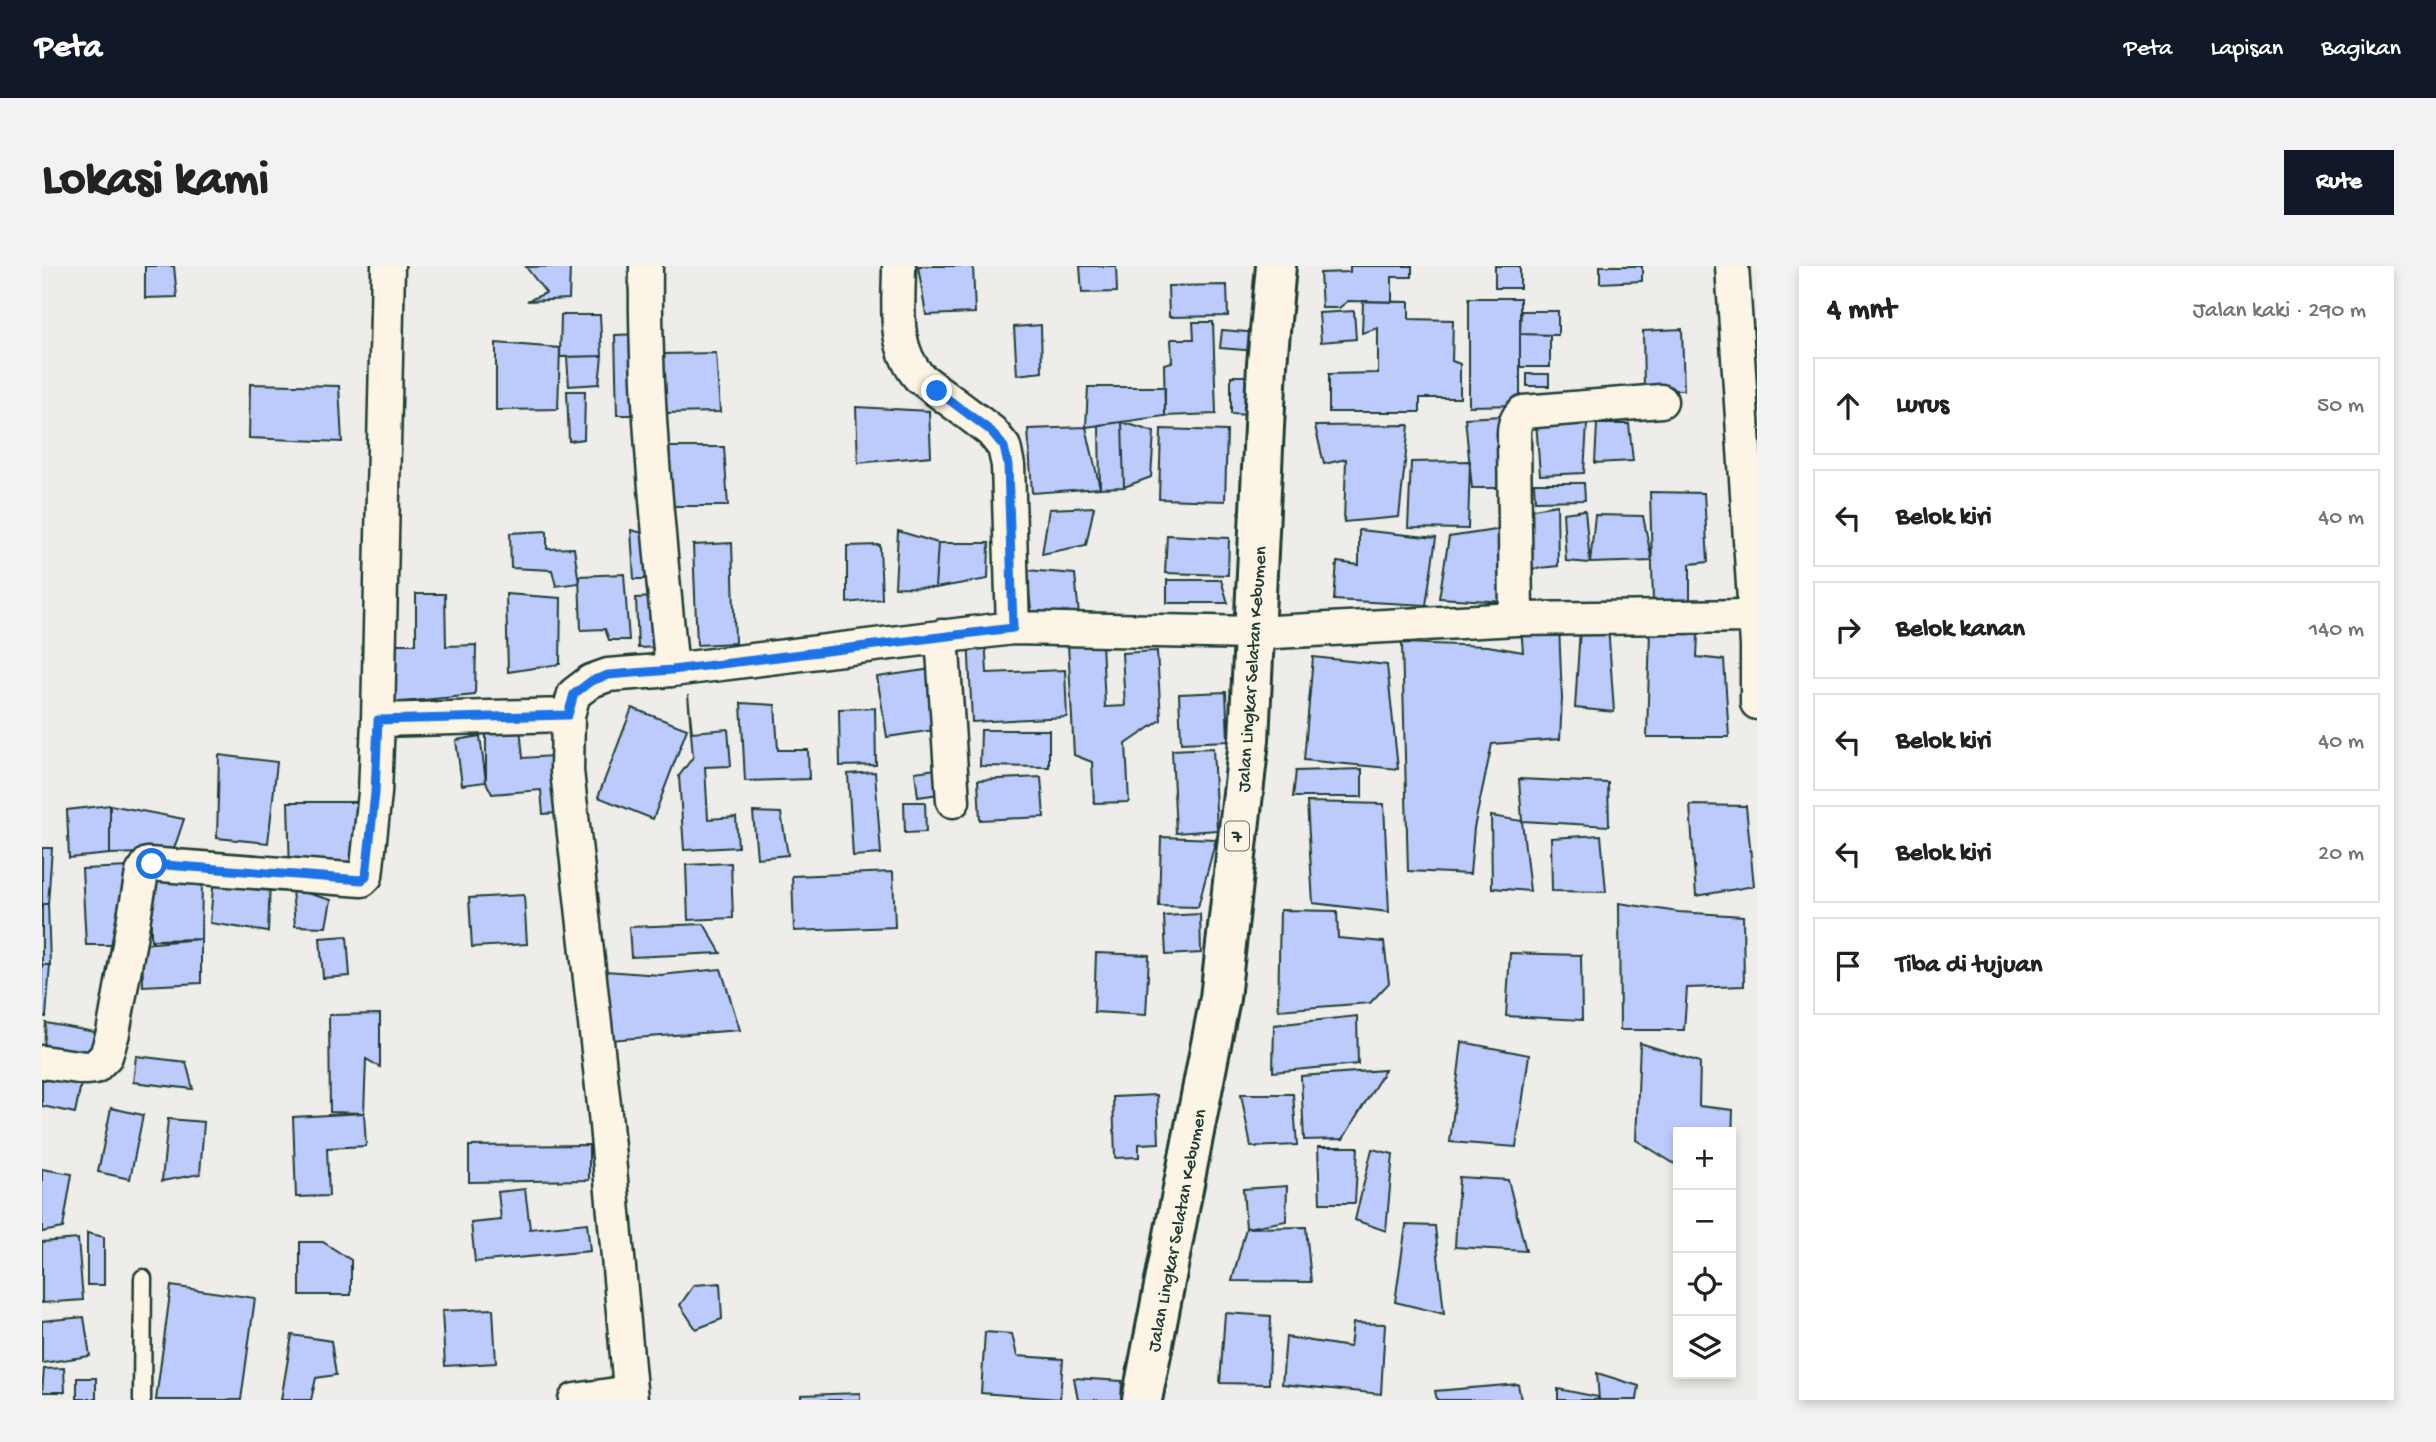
<!DOCTYPE html>
<html lang="id">
<meta charset="utf-8">
<style>
body{margin:0;font-family:"Gochi Hand",sans-serif;background:#f2f2f2;color:#222}
.controls{position:absolute;right:21px;bottom:21px;display:grid;overflow:hidden;border-radius:0px;box-shadow:0 4px 10px #0003}
.controls button{width:63px;height:63px;display:grid;place-items:center;padding:0;border:0;border-bottom:2px solid #e0e0e0;background:#fff;color:#222;font:35px sans-serif}
.stop{position:absolute;width:21px;height:21px;margin:-16px;border:5px solid #1a73e8;border-radius:50%;background:#fff}
.stop.end{background:#1a73e8;border-color:#fff;box-shadow:0 2px 7px #0008}
.list{margin:0;padding:0;list-style:none}
h2{display:flex;justify-content:space-between;align-items:center;height:91px;margin:0;padding:0 28px;font-size:30px}
h2 small{font-size:23px;font-weight:400;color:#767676}
.list li{display:grid;grid-template-columns:46px 1fr auto;gap:21px;align-items:center;box-sizing:border-box;height:98px;margin:0 14px 14px;padding:0 14px;border:2px solid #e0e0e0;border-radius:0px}
.list b{display:block;font-size:26px;white-space:nowrap}
.list em{font-size:23px;font-style:normal;color:#767676}
.icon{flex:none;width:38px;height:38px;fill:none;stroke:currentColor;stroke-width:2;stroke-linecap:round;stroke-linejoin:round}
.map{position:relative;flex:none;width:1715px;height:1134px;overflow:hidden;border-radius:0px}
header{display:flex;align-items:center;gap:42px;box-sizing:border-box;height:98px;padding:0 35px;background:#111827;color:#fff}
header strong{font-size:33px}
nav{display:flex;gap:38px;margin-inline-start:auto;font-size:24px}
.intro{display:flex;align-items:center;justify-content:space-between;box-sizing:border-box;height:168px;padding:0 42px}
h1{margin:0;font-size:49px}
.button{padding:18px 32px;border-radius:0px;background:#111827;color:#fff;font-size:24px;font-weight:700}
main{display:flex;gap:42px;padding:0 42px}
aside{flex:1;background:#fff;border-radius:0px;box-shadow:0 4px 10px #0003}
.map>svg:first-child{display:block}
</style>
<header>
<strong>Peta</strong>
<nav><a>Peta</a><a>Lapisan</a><a>Bagikan</a></nav>
</header>
<div class="intro"><h1>Lokasi kami</h1><a class="button">Rute</a></div>
<main>
<div class="map">
<svg width="1715" height="1134" viewBox="0 0 1715 1134">
<rect width="100%" height="100%" fill="#efedea"/>
<filter id="ink" filterUnits="userSpaceOnUse"><feTurbulence type="fractalNoise" baseFrequency=".0143" numOctaves="2"/><feDisplacementMap in="SourceGraphic" scale="14" xChannelSelector="R" yChannelSelector="G"/><feConvolveMatrix kernelMatrix="1 2 1 2 8 2 1 2 1" color-interpolation-filters="sRGB"/></filter>
<g filter="url(#ink)">
<path fill="#bdcbfc" stroke="#1f3d34" stroke-width="2" d="M103 0H132L135 31 103 32Z
M528 0 527 33 485 35 504 27 484 1Z
M876 0H931L933 47 884 49Z
M1038 0H1074L1075 26 1040 27Z
M1308 0H1370V11H1350V36L1306 35 1297 42H1280L1278 7 1308 6Z
M1453 0H1478V22H1453Z
M1558 0H1600V15L1558 17Z
M1185 19 1186 50 1127 51 1126 20Z
M1427 32H1478V139L1427 140Z
M1321 35 1367 36V53L1411 54 1410 95 1418 98V132H1378V146H1287V108L1336 107V62L1320 67Z
M1312 45 1314 73 1279 76 1277 47Z
M1479 45H1516V69L1478 68Z
M519 49H558L560 90 518 91Z
M1151 56H1171L1174 148 1123 150 1122 98 1130 96 1129 73H1152Z
M999 59 1000 106 975 109 972 61Z
M1640 63 1642 124H1602L1601 65Z
M1180 64 1217 67 1215 85 1178 82Z
M597 68 599 149H575L573 69Z
M1478 68 1508 69V101H1478Z
M454 77 518 82 516 143 454 144Z
M674 87 678 146 622 147 621 88Z
M560 90 557 118 527 120 525 91Z
M1485 108H1507V120H1485Z
M1189 110H1211L1210 149 1189 148Z
M208 118 297 120 300 176 207 172Z
M1046 121H1123V150L1044 161Z
M525 125H543L542 173 527 175Z
M814 141 887 145 889 190 816 197Z
M1460 150 1463 222H1430L1423 152Z
M1494 155 1545 158 1542 207 1498 209Z
M1080 156 1112 166 1109 211 1082 221Z
M1080 156 1082 221 1058 222 1057 159Z
M1555 158H1587L1591 195 1553 197Z
M1367 159 1357 251 1302 256 1304 193 1282 198 1273 160Z
M1044 161 1058 222 990 227 986 163Z
M1119 163 1185 165 1183 235 1117 233Z
M623 181H682L686 240H625Z
M1428 195 1426 263 1366 262 1369 196Z
M1492 217H1542L1543 234 1493 235Z
M1608 226 1662 227 1666 296 1648 298V338L1611 337Z
M1515 239 1516 300 1488 303 1485 244Z
M1052 241 1044 279 1000 288 1007 243Z
M1543 244 1548 297 1524 295 1521 247Z
M1553 249 1601 250 1610 295 1548 297Z
M1467 262 1466 336 1397 332 1407 271Z
M589 264 613 270 617 313H592Z
M1317 264 1394 272 1384 339 1292 334 1295 296 1317 299Z
M505 265V283L532 282 537 317 514 320 510 304 469 302 468 267Z
M856 265 896 277 893 322 853 321Z
M1125 269 1187 272 1186 309 1123 307Z
M690 277 693 377 655 379 651 279Z
M896 277H947L946 313 893 322Z
M838 279 840 333 805 337V280Z
M984 304 1033 308 1037 349 990 350Z
M582 308 587 374H567L563 363 539 364 537 310Z
M1125 314H1179L1186 337H1125Z
M374 328H403L404 380 434 379 433 429 350 437 347 378H374Z
M464 328 519 332 518 398 466 406Z
M614 331 618 381 596 382 594 332Z
M1566 359 1572 446 1533 442 1538 362Z
M1479 360H1517L1520 433 1518 473 1450 478 1432 562 1428 608 1366 605 1360 377 1446 380 1481 386Z
M1608 363 1656 369 1655 391 1682 394 1687 471H1605Z
M943 369 945 407 1023 404 1025 451 930 456 926 370Z
M1060 376 1063 441 1083 440 1080 387 1115 385 1119 454 1084 478 1087 536 1052 537 1050 496 1032 489 1026 378Z
M1271 391 1345 399 1356 503 1262 494Z
M890 403 899 463 845 471 835 411Z
M1184 426 1186 475 1139 477 1137 428Z
M646 429 650 466 686 463 689 500 663 501 666 553 694 551 696 581 642 584 637 510 651 491Z
M699 437 733 439 736 484H766L767 513 703 515Z
M590 442 645 463 611 553 556 531Z
M833 442 834 499 798 500 797 443Z
M478 461 481 492 511 490 516 547 501 548 499 524 450 528 444 516V464Z
M939 464H1007V501L938 500Z
M438 470 444 516 420 519 414 474Z
M1171 482 1175 564 1134 567 1130 484Z
M177 489 235 496 226 577 175 572Z
M901 502 904 527 876 531 873 506Z
M1320 503V531H1251L1254 505Z
M833 506 839 588 811 590 806 508Z
M999 511 1002 551 938 554 936 514Z
M1477 513 1566 517 1567 560 1480 555Z
M246 536H317L316 608 248 606Z
M862 536H883L884 566 863 567Z
M1265 536 1342 538 1347 646 1271 637Z
M68 539 142 553 131 586 68 588Z
M68 539V588L27 592 25 544Z
M1648 539 1704 540 1712 620 1654 630Z
M711 546 739 547 746 589 715 592Z
M1449 550 1480 555 1488 625 1450 622Z
M1559 569 1564 626 1510 625 1509 572Z
M1119 571 1174 573 1156 641 1117 640Z
M0 582H10L6 638H0Z
M689 597 691 652 646 654 644 599Z
M88 601 86 679H44L40 603Z
M851 606 853 661 752 665 750 610Z
M172 610 228 616 226 666 168 657Z
M109 613 160 614 159 673 109 674Z
M250 623 289 634 284 661 253 660Z
M482 629 485 678 430 681 427 632Z
M1577 637 1636 646 1701 650 1702 720 1645 722 1642 764H1578Z
M0 638H6L8 699H0Z
M1238 644 1295 645 1296 672 1342 676 1347 717 1328 737 1236 744Z
M1158 648 1159 687 1124 689 1122 650Z
M662 658 679 687 589 691 587 661Z
M305 670 308 710 281 712 278 672Z
M159 673V717L101 720 100 678Z
M1054 687 1107 689 1104 749 1052 746Z
M1468 687 1539 689 1540 754 1464 750Z
M0 699H8L4 751 0 750Z
M679 703 698 764 567 774 564 705 618 709Z
M338 748V801L324 793 322 847 288 846 287 749Z
M1315 750 1316 798 1231 806 1232 759Z
M4 757 69 769 53 798 2 780Z
M1420 776 1487 789 1474 881 1408 876Z
M1598 777 1658 796 1657 840 1691 844 1689 901V866H1636V900L1594 874Z
M94 790 144 796 151 823 91 816Z
M0 800 41 808 33 847 0 840Z
M1343 804 1301 873 1262 874 1259 810Z
M1199 828H1251L1255 879 1209 881Z
M1115 829 1117 877 1097 878V891L1073 892 1071 831Z
M69 842 101 849 88 913 56 906Z
M322 847 324 880 285 882 287 930 254 931 251 851Z
M126 853 162 856 158 908 120 915Z
M547 879V914L427 916V880Z
M1276 881H1316L1313 937H1278Z
M1330 883 1351 888 1344 965 1313 954Z
M0 903 30 908 21 962 0 966Z
M1417 911 1466 914 1484 985 1413 981Z
M1245 920 1244 955 1204 962 1201 923Z
M483 923 488 963 545 957 548 985 433 996 429 957 459 954 456 926Z
M1364 959 1393 960 1402 1048 1353 1036Z
M1264 961 1269 1016 1190 1015 1204 962Z
M45 967 62 971V1019H45Z
M36 973 41 1034 0 1037V976Z
M258 976H281L309 994V1029H258Z
M678 1017 680 1053 654 1063 638 1039 652 1019Z
M129 1020 213 1032 199 1134H114Z
M451 1043 454 1097 403 1100 400 1045Z
M1183 1047 1229 1050 1227 1118 1178 1117Z
M42 1051 48 1090 0 1097V1055Z
M1311 1057 1343 1058 1339 1128 1240 1118 1244 1071 1308 1081Z
M943 1066 970 1068 975 1090 1021 1093 1018 1133 939 1127Z
M250 1069 289 1075 294 1109 274 1112 269 1134H239Z
M22 1102 23 1126H0L2 1103Z
M1555 1107 1597 1120 1595 1134H1557Z
M35 1112H54V1133H35Z
M1032 1112 1080 1115 1079 1134H1036Z
M1476 1118 1479 1134H1395L1393 1125Z
M1516 1123 1556 1131V1134H1516Z
M818 1127V1134H759V1129Z"/>
<g fill="none" stroke-linecap="round" stroke-linejoin="round">
<g stroke="#1f3d34" stroke-width="21">
<path id="service" d="M100 1134 101 1012"/>
</g>
<g stroke="#1f3d34" stroke-width="37">
<path id="minor" d="M604 0C602 135 617 269 630 404
M857 0C857 38 850 80 877 111L949 165 962 181 966 199 971 362
M1690 0 1715 380V437
M1474 353 1472 168C1472 159 1474 152 1481 146L1619 135
M900 370 911 535
M336 454 346 0
M0 796 43 802 53 801 64 790 71 767 100 607 106 598 320 614 324 610 333 527 336 454 526 449
M533 1134 588 1126
M589 1134 563 848 525 505 526 449 532 428 549 415 566 409 630 404 971 362 1213 367 1474 353 1711 350"/>
</g>
<g stroke="#1f3d34" stroke-width="44">
<path id="trunk" d="M1100 1134 1178 732 1207 474 1225 98 1234 0"/>
</g>
<use href="#service" stroke="#fcf5e5" stroke-width="16"/>
<use href="#minor" stroke="#fcf5e5" stroke-width="32"/>
<use href="#trunk" stroke="#fcf5e5" stroke-width="38"/>
</g>
</g>
<g fill="none" stroke-linecap="round" stroke-linejoin="round" filter="url(#ink)">
<path stroke="#1a73e8" stroke-width="9" d="M110 598 320 614 324 610 333 527 336 454 526 449 532 428 549 415 566 409 630 404 971 362 966 199 962 181 949 165 895 125"/>
</g>
<g text-anchor="middle" stroke-width="7" stroke-linejoin="round" paint-order="stroke">
<rect fill="#fcf5e5" stroke="#617469" stroke-width="2" x="1183" y="555.5" width="24" height="29" rx="5"/>
<g font-size="18" font-weight="bold" fill="#1f3d34">
<text x="1195" y="576">7</text>
</g>
<g font-size="19" fill="#1f3d34" stroke="#fcf5e5">
<text transform="translate(1208 403) rotate(-86)" y="7">Jalan Lingkar Selatan Kebumen</text>
<text transform="translate(1133 964) rotate(-79)" y="7">Jalan Lingkar Selatan Kebumen</text>
</g>
</g>
</svg>
<div class="controls">
<button>+</button>
<button>−</button>
<button><svg class="icon" aria-label="locate" viewBox="0 0 24 24"><circle cx="12" cy="12" r="6"/><path d="M12 2v4M12 18v4M2 12h4M18 12h4"/></svg></button>
<button><svg class="icon" aria-label="layers" viewBox="0 0 24 24"><path d="M12 4l9 5-9 5-9-5zM3 14l9 5 9-5"/></svg></button>
</div>
<div class="stop" style="left:110px;top:598px"></div>
<div class="stop end" style="left:895px;top:125px"></div>
</div>
<aside>
<h2>4 mnt<small>Jalan kaki · 290 m</small></h2>
<ul class="list">
<li><svg class="icon" aria-label="ahead" viewBox="0 0 24 24"><path d="M12 20V5M6 11l6-6 6 6"/></svg><div><b>Lurus</b></div><em>50 m</em></li>
<li><svg class="icon" aria-label="left" viewBox="0 0 24 24"><path d="M17 20v-9H6M10 6l-5 5 5 5"/></svg><div><b>Belok kiri</b></div><em>40 m</em></li>
<li><svg class="icon" aria-label="right" viewBox="0 0 24 24"><path d="M7 20v-9h11M14 6l5 5-5 5"/></svg><div><b>Belok kanan</b></div><em>140 m</em></li>
<li><svg class="icon" aria-label="left" viewBox="0 0 24 24"><path d="M17 20v-9H6M10 6l-5 5 5 5"/></svg><div><b>Belok kiri</b></div><em>40 m</em></li>
<li><svg class="icon" aria-label="left" viewBox="0 0 24 24"><path d="M17 20v-9H6M10 6l-5 5 5 5"/></svg><div><b>Belok kiri</b></div><em>20 m</em></li>
<li><svg class="icon" aria-label="arrive" viewBox="0 0 24 24"><path d="M6 21V4h12l-3 4 3 4H6"/></svg><div><b>Tiba di tujuan</b></div></li>
</ul>
</aside>
</main>
